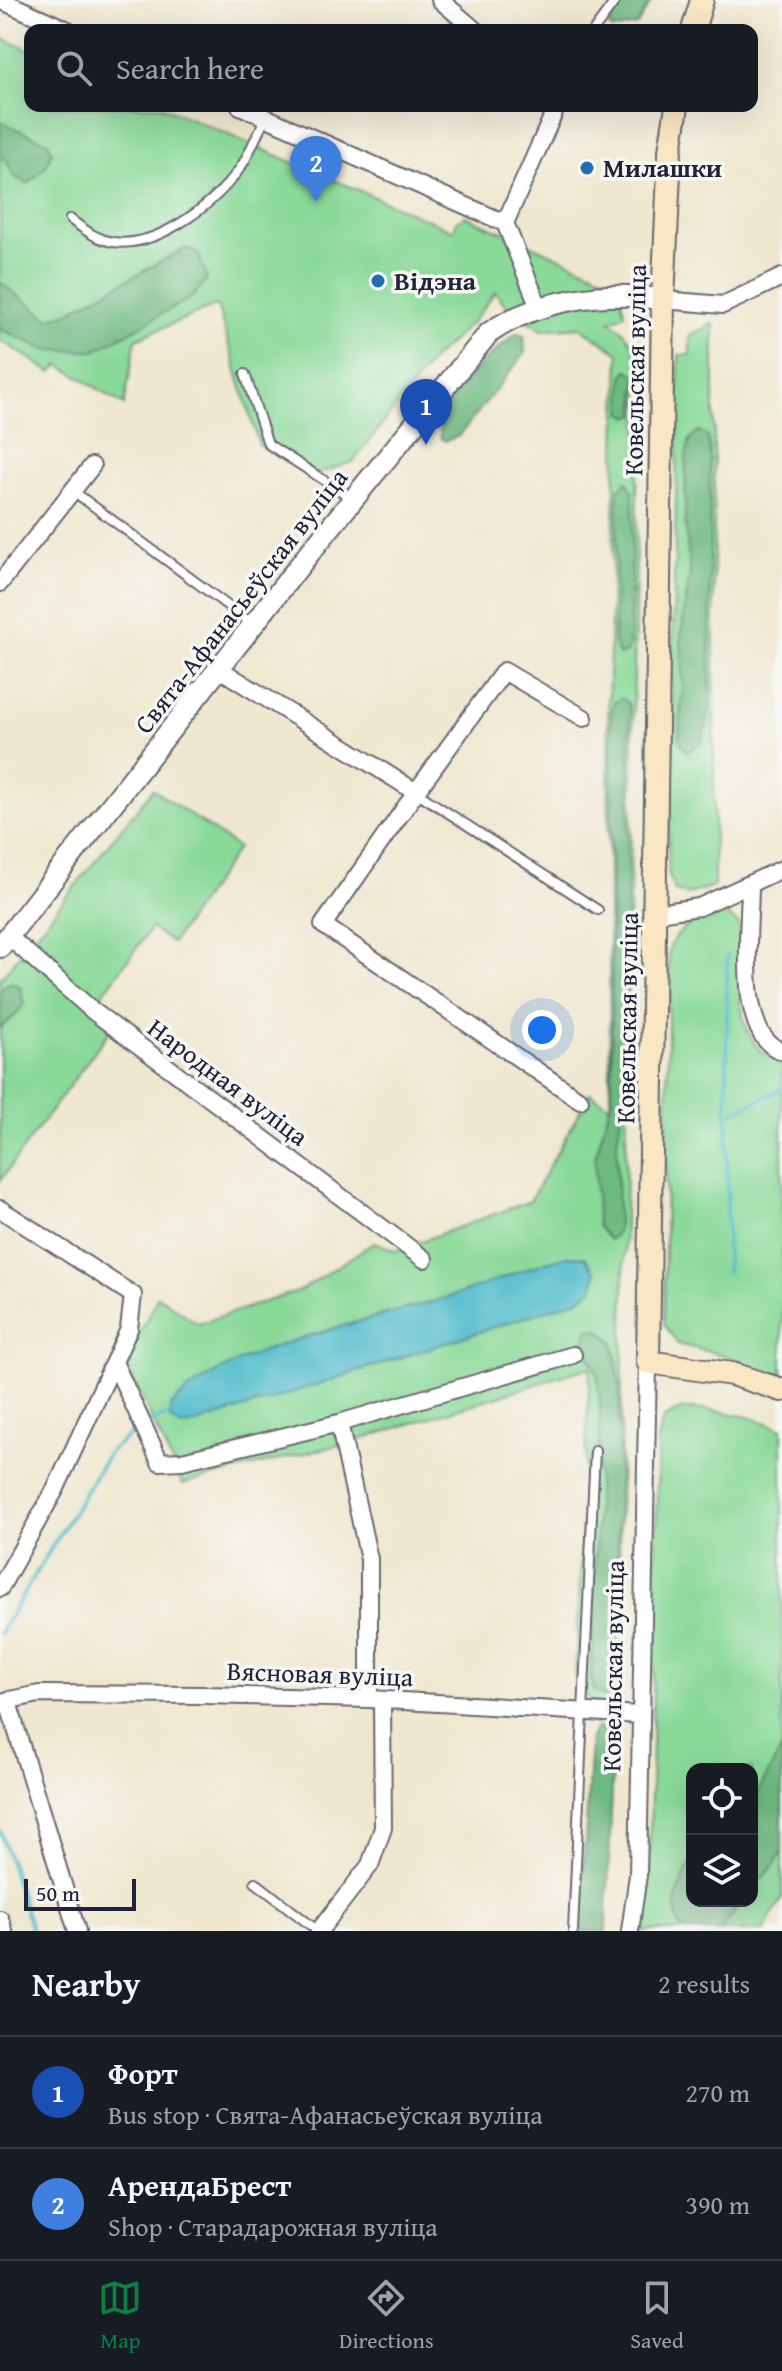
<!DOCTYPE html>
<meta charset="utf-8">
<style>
body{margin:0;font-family:"Gentium Book Plus",serif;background:#242831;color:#f1f3f6}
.controls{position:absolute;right:24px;bottom:24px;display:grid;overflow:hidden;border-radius:16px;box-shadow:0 8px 32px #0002}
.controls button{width:72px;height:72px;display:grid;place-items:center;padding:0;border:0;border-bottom:2px solid #363941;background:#171b24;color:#f1f3f6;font:40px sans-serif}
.scale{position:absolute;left:24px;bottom:20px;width:112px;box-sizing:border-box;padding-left:8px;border:4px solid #22223b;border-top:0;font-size:22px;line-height:28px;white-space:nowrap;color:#22223b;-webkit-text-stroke:6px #f6f6f2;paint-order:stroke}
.you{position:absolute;left:542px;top:1030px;width:28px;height:28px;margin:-20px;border:6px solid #fff;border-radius:50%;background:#1a73e8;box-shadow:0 0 0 12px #1a73e833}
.badge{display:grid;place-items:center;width:52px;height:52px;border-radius:50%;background:#0b8043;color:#fff;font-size:26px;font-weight:700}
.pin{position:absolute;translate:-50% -66px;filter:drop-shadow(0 2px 4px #0008)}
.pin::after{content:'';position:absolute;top:42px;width:28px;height:24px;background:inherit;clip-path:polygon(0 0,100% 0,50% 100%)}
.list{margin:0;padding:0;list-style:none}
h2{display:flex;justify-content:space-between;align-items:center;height:104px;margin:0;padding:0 32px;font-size:34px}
h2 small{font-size:26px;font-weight:400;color:#9ea1a6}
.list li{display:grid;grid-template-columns:52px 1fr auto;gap:24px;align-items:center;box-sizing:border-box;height:112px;padding:0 32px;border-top:2px solid #363941}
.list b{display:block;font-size:30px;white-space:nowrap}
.list p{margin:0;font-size:26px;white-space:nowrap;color:#9ea1a6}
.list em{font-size:26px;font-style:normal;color:#9ea1a6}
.icon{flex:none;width:44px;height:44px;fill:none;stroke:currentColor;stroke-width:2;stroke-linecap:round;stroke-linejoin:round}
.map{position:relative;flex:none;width:782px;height:1931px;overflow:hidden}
.search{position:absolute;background:#171b24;box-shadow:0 8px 32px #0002;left:24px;right:24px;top:24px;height:88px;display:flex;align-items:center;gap:20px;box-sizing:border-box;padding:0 28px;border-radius:16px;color:#9ea1a6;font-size:30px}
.sheet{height:328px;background:#171b24}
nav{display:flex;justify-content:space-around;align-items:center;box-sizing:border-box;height:112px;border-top:2px solid #363941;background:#171b24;font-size:22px;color:#9ea1a6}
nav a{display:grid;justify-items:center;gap:4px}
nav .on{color:#0b8043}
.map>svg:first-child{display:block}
</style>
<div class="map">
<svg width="782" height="1931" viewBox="0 0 782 1931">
<rect width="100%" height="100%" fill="#f6f6f2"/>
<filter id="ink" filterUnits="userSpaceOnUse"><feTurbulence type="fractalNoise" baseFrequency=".0125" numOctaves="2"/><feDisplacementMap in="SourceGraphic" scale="16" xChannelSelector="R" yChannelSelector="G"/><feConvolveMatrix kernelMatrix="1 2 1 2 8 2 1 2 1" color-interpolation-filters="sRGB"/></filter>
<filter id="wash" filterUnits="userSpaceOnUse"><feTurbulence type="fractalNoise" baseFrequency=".006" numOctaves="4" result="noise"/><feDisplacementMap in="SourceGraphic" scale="32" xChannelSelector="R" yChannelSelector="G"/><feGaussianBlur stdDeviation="1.8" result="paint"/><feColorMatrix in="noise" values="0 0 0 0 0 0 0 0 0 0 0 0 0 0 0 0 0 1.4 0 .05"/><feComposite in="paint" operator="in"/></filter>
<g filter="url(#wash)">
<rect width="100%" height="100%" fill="#efe7cf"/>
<path fill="#89d999" stroke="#567e6a" stroke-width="2" fill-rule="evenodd" d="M0 37 30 50V106H161L454 231 457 221 465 216 616 282 625 314 610 321C631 333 639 351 639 375L617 1693 613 1703C591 1712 584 1694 575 1678L590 1367 359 1440 182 1484 125 1362 158 1296 198 1324 301 1290 375 1242 395 1251 530 1201 590 1093 610 1106 608 713 619 353 580 327 542 330 508 308 495 292 475 319 432 360 353 462 312 476 259 445 217 305 136 339 124 405 60 365 51 372 0 340Z
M714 323V886L686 895 675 891 668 872 679 355H690V335Z
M153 789 238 848 172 943 151 928 100 998 121 1015 0 1181V979Z
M726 914 741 926C741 967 728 1049 782 1062V1377L723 1355 678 1344 664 1324 669 950C677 927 702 914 726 914Z
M682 1409C717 1409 750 1415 782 1429V1898L763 1931H643L649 1895 658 1441 663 1419ZM692 1769H752V1901H692Z"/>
<path fill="#6eb981" stroke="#486e5e" stroke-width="2" d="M630 0H652L637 25 612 30 609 26 612 14Z
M0 122 48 142 52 151 46 167 28 184 15 177 4 158H0Z
M186 248 199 255 207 278 194 296 95 351 46 350 0 329V282L48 318 63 315Z
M517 333 524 335 525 353 459 436 446 441 441 439C432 403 491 353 517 333Z
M628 370 636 375V414L629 417 622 412 623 376Z
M699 431 708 437 710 453V709L702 741 687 752 680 743 679 733 683 689 681 636 690 572 685 522 686 456 690 439Z
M627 481 633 492 630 643 627 652 619 655 614 642 618 489Z
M621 698 628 703 630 712 624 1096 617 1143 618 1230 610 1240 597 1226 595 1158 612 1098 611 712 614 702Z
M11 982 20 986 24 1004 14 1017 0 1028V989Z
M589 1329H598L613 1341 620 1385 616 1677 615 1688 607 1698 595 1692 591 1679 600 1413 598 1376 583 1343Z
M601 1727 610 1732 614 1744 606 1931H580L591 1738 595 1729Z
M782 1748V1851L773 1867 752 1888V1803Z
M692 1862V1901H742L721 1931H683C668 1909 679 1883 692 1862Z"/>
<path fill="#52bdcc" stroke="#3a7084" stroke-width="2" d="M567 1256 585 1257 596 1273 593 1289 575 1301 195 1424 181 1427 170 1419 171 1406C226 1345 373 1321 452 1296 490 1284 528 1266 567 1256Z"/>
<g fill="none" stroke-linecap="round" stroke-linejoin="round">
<path stroke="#52bdcc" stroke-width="4" d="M727 1115 782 1089
M727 1272V956
M149 1422 169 1415
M0 1633 110 1451 141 1426
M0 1831 32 1931"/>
</g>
</g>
<g filter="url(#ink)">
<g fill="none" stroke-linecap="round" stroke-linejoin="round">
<g stroke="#6a676f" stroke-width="12">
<path id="service" d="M594 30 616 0
M70 219C84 229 95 239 113 242 159 249 222 199 244 162 252 147 258 132 266 118
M245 374 268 444 353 499
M73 491 251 623
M416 792 598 910
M255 1882 318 1931
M573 1931 595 1450"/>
</g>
<g stroke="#6a676f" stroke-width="20">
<path id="minor" d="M0 0 68 30
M440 0 475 30
M240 106 505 223 539 307
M505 223 557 106
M663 300 723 305 782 277
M0 583 92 466
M221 670 416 792 323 925 580 1100
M416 792 504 671 584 718
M750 886C750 927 735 1037 782 1051
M657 913 699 907 782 869
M8 936 93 1011 424 1259
M0 1209 133 1295 129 1329 56 1488 0 1588
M114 1362 160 1462 182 1461 339 1423 573 1355
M339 1423 369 1559V1699
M0 1702 39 1694 205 1695 369 1699 640 1715
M8 1702 77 1931
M0 1919 4 1931
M319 1931 370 1865 383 1828 382 1700
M630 1931 638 1875 648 1362"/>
</g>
<g stroke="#6a676f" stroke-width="24">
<path id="tertiary" d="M0 947 311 551 489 333C537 300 605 289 663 300"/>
</g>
<g stroke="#6a676f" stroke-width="26">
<path id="secondary" d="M693 30 702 0
M677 106 670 151 663 300 648 1362 732 1374 782 1390"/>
</g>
<use href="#service" stroke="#fff" stroke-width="8"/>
<use href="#minor" stroke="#fff" stroke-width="16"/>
<use href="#tertiary" stroke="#fff" stroke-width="20"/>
<use href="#secondary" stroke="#f9e7c3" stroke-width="22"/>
</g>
</g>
<g fill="#1f6fb2" stroke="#f6f6f2" stroke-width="3">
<circle cx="587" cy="168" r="8"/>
<circle cx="378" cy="281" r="8"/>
</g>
<g text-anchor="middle" stroke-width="7" stroke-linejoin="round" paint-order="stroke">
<g font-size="26" font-weight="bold" fill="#22223b" stroke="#f6f6f2" text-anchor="start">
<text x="603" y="177">Милашки</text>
<text x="394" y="290">Відэна</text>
</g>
<g font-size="26" fill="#22223b" stroke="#f6f6f2">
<text transform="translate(635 370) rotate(-89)" y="9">Ковельская вуліца</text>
<text transform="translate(241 601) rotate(-52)" y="9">Свята-Афанасьеўская вуліца</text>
<text transform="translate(627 1018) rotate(-89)" y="9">Ковельская вуліца</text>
<text transform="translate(228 1082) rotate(37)" y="9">Народная вуліца</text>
<text transform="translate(613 1666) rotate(-89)" y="9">Ковельская вуліца</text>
<text transform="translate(320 1674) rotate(2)" y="9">Вясновая вуліца</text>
</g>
</g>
</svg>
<div class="controls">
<button><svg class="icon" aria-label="locate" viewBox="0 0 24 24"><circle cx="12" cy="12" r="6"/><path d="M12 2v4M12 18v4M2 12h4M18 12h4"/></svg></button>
<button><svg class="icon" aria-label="layers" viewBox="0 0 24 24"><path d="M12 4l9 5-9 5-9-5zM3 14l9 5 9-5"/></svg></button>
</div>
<div class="scale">50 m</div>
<div class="you"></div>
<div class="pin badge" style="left:426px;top:445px;background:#1a4fb4">1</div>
<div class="pin badge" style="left:316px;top:202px;background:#3f7fe0">2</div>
<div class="search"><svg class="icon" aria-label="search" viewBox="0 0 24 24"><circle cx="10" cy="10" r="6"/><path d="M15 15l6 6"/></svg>Search here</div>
</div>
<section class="sheet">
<h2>Nearby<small>2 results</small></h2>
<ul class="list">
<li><span class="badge" style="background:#1a4fb4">1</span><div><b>Форт</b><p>Bus stop · Свята-Афанасьеўская вуліца</p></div><em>270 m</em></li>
<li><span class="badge" style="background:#3f7fe0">2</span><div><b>АрендаБрест</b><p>Shop · Старадарожная вуліца</p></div><em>390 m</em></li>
</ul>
</section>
<nav>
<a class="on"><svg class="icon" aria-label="map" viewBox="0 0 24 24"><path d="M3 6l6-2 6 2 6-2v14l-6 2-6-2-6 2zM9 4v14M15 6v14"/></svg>Map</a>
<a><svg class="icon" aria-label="directions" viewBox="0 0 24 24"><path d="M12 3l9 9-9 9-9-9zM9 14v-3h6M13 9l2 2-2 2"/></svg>Directions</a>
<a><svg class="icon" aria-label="saved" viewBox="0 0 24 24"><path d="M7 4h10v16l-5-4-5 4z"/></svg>Saved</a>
</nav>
